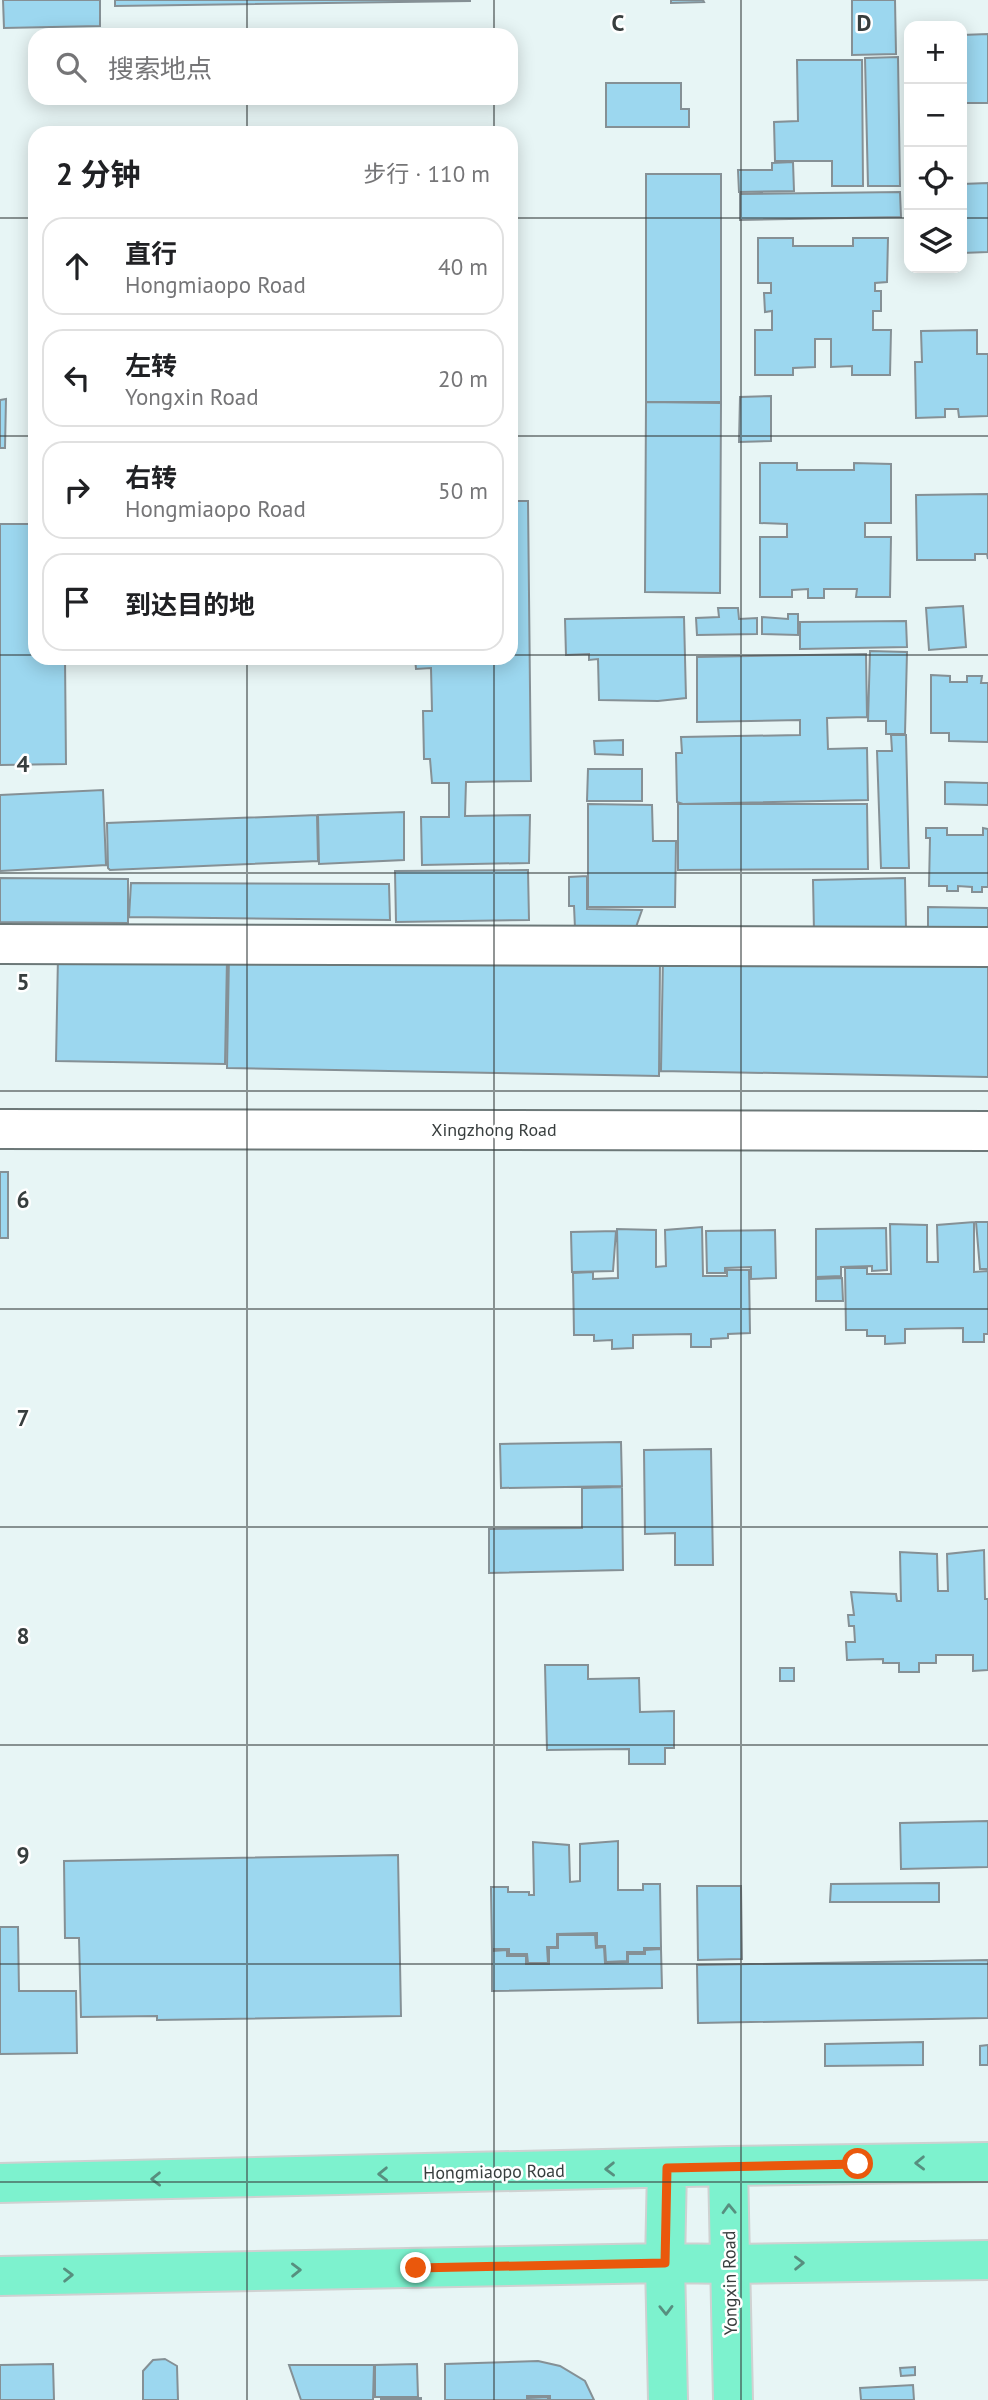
<!DOCTYPE html>
<html lang="zh">
<meta charset="utf-8">
<style>
body{margin:0;font-family:"PT Sans","Noto Sans SC",sans-serif;background:#f6f6f6;color:#202124}
.controls{position:absolute;right:21px;top:21px;display:grid;overflow:hidden;border-radius:14px;box-shadow:0 4px 18px #0003}
.controls button{width:63px;height:63px;display:grid;place-items:center;padding:0;border:0;border-bottom:2px solid #e0e0e0;background:#fff;color:#202124;font:35px sans-serif}
.stop{position:absolute;width:21px;height:21px;margin:-16px;border:5px solid #ea580c;border-radius:50%;background:#fff}
.stop.end{background:#ea580c;border-color:#fff;box-shadow:0 2px 7px #0008}
.list{margin:0;padding:0;list-style:none}
h2{display:flex;justify-content:space-between;align-items:center;height:91px;margin:0;padding:0 28px;font-size:30px}
h2 small{font-size:23px;font-weight:400;color:#757577}
.list li{display:grid;grid-template-columns:46px 1fr auto;gap:21px;align-items:center;box-sizing:border-box;height:98px;margin:0 14px 14px;padding:0 14px;border:2px solid #e0e0e0;border-radius:21px}
.list b{display:block;font-size:26px;white-space:nowrap}
.list p{margin:0;font-size:23px;white-space:nowrap;color:#757577}
.list em{font-size:23px;font-style:normal;color:#757577}
.icon{flex:none;width:38px;height:38px;fill:none;stroke:currentColor;stroke-width:2;stroke-linecap:round;stroke-linejoin:round}
.map{position:relative;flex:none;width:988px;height:2400px;overflow:hidden}
.search{position:absolute;background:#fff;box-shadow:0 4px 18px #0003;left:28px;top:28px;width:490px;height:77px;display:flex;align-items:center;gap:18px;box-sizing:border-box;padding:0 24px;border-radius:21px;color:#757577;font-size:26px}
.panel{position:absolute;background:#fff;box-shadow:0 4px 18px #0003;left:28px;top:126px;width:490px;height:539px;border-radius:21px}
.map>svg:first-child{display:block}
</style>
<div class="map">
<svg width="988" height="2400" viewBox="0 0 988 2400">
<rect width="100%" height="100%" fill="#e7f5f5"/>
<path fill="#9cd7ef" stroke="#859095" stroke-width="2" d="M3 0H100V26L4 28Z
M115 0H470V1L115 6Z
M671 0H703L704 2 671 3Z
M852 0H895L896 54 852 55Z
M988 34V103H962V35Z
M907 36H909V103Z
M898 57 900 186H868L865 58Z
M797 60H862L863 186H832V161H775L774 122 798 121Z
M606 83H681V109H689V127H606Z
M793 162 794 191 739 192 738 170H772V163Z
M646 174H721V402H646Z
M988 183V252L962 253V184Z
M900 192 901 217 740 220V194Z
M758 238H793V246H853V238H888L887 282 875 283V291H881V311H873V330H891L890 375H852V366L831 367V339H815V367L793 368V375H755V330H772V311L765 312 764 293H771V283H758Z
M977 330V354H988V416L959 417 958 409H945V417L916 418 915 362H922L921 331Z
M771 396V441L739 442 740 397Z
M6 399 5 448H0V400Z
M646 402 721 403 720 593 645 592Z
M760 463H797V470H854V463L891 464V523H865V537H891L890 597H856L857 589H824V598H808V589L792 590V597H760V537H787V524L760 523Z
M988 494V559L987 554H975V560H917L916 495Z
M511 501H528L531 781 466 782 465 816 530 815 529 863 422 865 421 817H449V783H432L430 759H424L423 711H432L431 668 416 669 415 658H511Z
M0 524H35V658H65L66 764 0 765Z
M963 606 966 647 929 650 926 608Z
M718 608H738L739 619 757 618V634L697 635 696 618 719 617Z
M788 614H798V635L762 634V617L788 619Z
M684 617 686 698 658 701 599 700 598 659 589 660V654L566 655 565 619Z
M906 621 907 647 800 649V622Z
M870 651 907 652 905 734H886V721H868Z
M866 654 867 717 827 718 828 749 867 748 868 800 683 804 677 802 676 753H682L681 737 800 735V720L697 722V657Z
M931 675 950 676V682H967V676H982L981 683H988V742L949 741V733H931Z
M891 735H906L909 868H881L877 751H892Z
M623 740V755L595 754 594 741Z
M588 769H642V801H587Z
M945 782 988 783V805L945 804Z
M103 790 106 865 0 871V795Z
M588 804 652 805 653 841H676L675 907H588Z
M678 804H867L868 869 678 870Z
M404 812V860L319 864 318 815Z
M317 815 318 861 110 870 108 868 107 823Z
M926 828H947V835H983V828L988 829V887H982V892H972V887L958 886V891H947V886H929L930 838H926Z
M528 870 529 920 396 922 395 871Z
M587 876V909L642 910 636 927 575 928 574 906H569V877Z
M0 878 128 879V923L0 922Z
M905 878 906 930 814 932 813 880Z
M131 883 389 884 390 920 129 917Z
M928 907 988 908V932L928 930Z
M229 955 660 962 659 1076 227 1068Z
M58 956 227 959 225 1064 56 1061Z
M663 956 988 961V1077L661 1071Z
M0 1172H8V1238H0Z
M974 1222V1272L988 1271V1334H984V1342H963V1328L905 1329V1343L885 1344V1336H867V1330H846L845 1268H867V1274H891L890 1224 927 1225V1262H938L937 1225Z
M976 1222H988V1269H980Z
M702 1227 703 1276H727V1270H749L750 1333 728 1334V1338L711 1339V1347H691V1334L633 1335V1348L612 1349V1340L594 1341V1335H574L573 1273 593 1272V1279L618 1278 617 1229 656 1230V1267L666 1266 665 1230Z
M886 1228 887 1270 872 1271V1266L841 1267V1276L816 1277V1229Z
M775 1230 776 1278 751 1279V1267L725 1268V1273H707L706 1231Z
M616 1231 613 1271 572 1272 571 1232Z
M842 1278 843 1301H816V1279Z
M621 1442 622 1486 501 1488 500 1444Z
M711 1449 713 1565H675V1533L645 1534 644 1450Z
M622 1487 623 1570 489 1573V1529L582 1528V1488Z
M984 1550 985 1599H988V1670L973 1671V1655H936V1663H919V1672H899V1663H883V1659L847 1660 846 1642H855L854 1626H849L848 1615H854L851 1592 896 1594 897 1601H901L900 1552 937 1554 938 1591H948L947 1554Z
M545 1665H588V1679L639 1678 640 1712 674 1711V1748H665V1764H629V1749L547 1750Z
M780 1668H794V1681H780Z
M988 1821V1867L901 1869 900 1823Z
M618 1841V1890H643V1884H660L661 1948H644V1952H627V1961L606 1962 605 1946H597V1933L557 1934V1947H547L548 1963H528L527 1954H509V1949H492L491 1887H508V1892H529V1895H534L533 1842 569 1845 570 1882 580 1881V1844Z
M398 1855 401 2016 157 2020V2016L81 2017 79 1938H65L64 1861Z
M939 1883V1902H830L831 1884Z
M697 1886H741L742 1959 698 1960Z
M0 1927H18L19 1991H76L77 2053 0 2054Z
M558 1935H595L596 1948 604 1947 605 1963 628 1962V1954H645V1950L661 1949 662 1988 492 1991V1951L507 1950V1956H526V1964H549V1948H558Z
M988 1960V2018L698 2023 697 1965Z
M923 2042V2065L825 2066V2044Z
M988 2045V2065H980V2046Z
M165 2359 177 2366 178 2400H143V2371L153 2360Z
M538 2361 560 2366 585 2381 594 2400H550V2396H527V2400H445V2364Z
M53 2364 54 2400H0V2365Z
M417 2364 418 2397H375V2365Z
M289 2365H374L373 2400H301Z
M915 2367V2375L901 2376 900 2368Z
M913 2385 914 2400H861L860 2388Z
M548 2397V2400H528V2398Z
M421 2398V2400H381V2399Z"/>
<g fill="none" stroke-linecap="round" stroke-linejoin="round">
<g stroke="#6c7878" stroke-width="42">
<path id="minor" d="M0 944 988 947
M0 1129 988 1131"/>
</g>
<g stroke="#cfd1d1" stroke-width="42">
<path id="major" d="M728 2166 733 2400
M667 2168 665 2263 668 2400
M0 2183 728 2166 988 2162
M0 2276 665 2263 730 2264 988 2260"/>
</g>
<use href="#minor" stroke="#fff" stroke-width="38"/>
<use href="#major" stroke="#7df2ce" stroke-width="38"/>
</g>
<defs><path id="oneway-chevron" d="M-2-3.5L2.5 0L-2 3.5" fill="none" stroke-width="1.6" stroke-linecap="round" stroke-linejoin="round" transform="scale(1.75)"/></defs>
<g stroke="#578f7f">
<use href="#oneway-chevron" transform="translate(920 2163) rotate(179)"/>
<use href="#oneway-chevron" transform="translate(610 2169) rotate(179)"/>
<use href="#oneway-chevron" transform="translate(383 2174) rotate(179)"/>
<use href="#oneway-chevron" transform="translate(156 2179) rotate(179)"/>
<use href="#oneway-chevron" transform="translate(729 2209) rotate(-92)"/>
<use href="#oneway-chevron" transform="translate(799 2263) rotate(-1)"/>
<use href="#oneway-chevron" transform="translate(296 2270) rotate(-1)"/>
<use href="#oneway-chevron" transform="translate(68 2275) rotate(-1)"/>
<use href="#oneway-chevron" transform="translate(666 2310) rotate(89)"/>
</g>
<g fill="none" stroke-linecap="round" stroke-linejoin="round">
<path stroke="#ea580c" stroke-width="9" d="M416 2268 665 2263 667 2168 858 2164"/>
</g>
<path fill="none" stroke="#383e3e" stroke-width="2" stroke-opacity="0.55" d="M247 0V35M494 0V35M741 0V2400M247 98V133M494 98V133M0 218H35M511 218H909M962 218H988M0 436H35M511 436H988M0 655H35M511 655H988M247 658V2400M494 658V2400M0 873H988M0 1091H988M0 1309H988M0 1527H988M0 1745H988M0 1964H988M0 2182H988"/>
<g text-anchor="middle" stroke-width="5" stroke-linejoin="round" paint-order="stroke">
<g font-size="18" fill="#383e3e" stroke="#fff">
<text x="494" y="1136">Xingzhong Road</text>
<text transform="translate(494 2172) rotate(-1)" y="6">Hongmiaopo Road</text>
<text transform="translate(730 2283) rotate(-91)" y="6">Yongxin Road</text>
</g>
</g>
<g font-size="23" text-anchor="middle" font-weight="bold" fill="#383e3e" stroke="#fff" stroke-width="5" stroke-linejoin="round" paint-order="stroke">
<text x="618" y="31">C</text>
<text x="864" y="31">D</text>
<text x="23" y="772">4</text>
<text x="23" y="990">5</text>
<text x="23" y="1208">6</text>
<text x="23" y="1426">7</text>
<text x="23" y="1644">8</text>
<text x="23" y="1863">9</text>
</g>
</svg>
<div class="controls">
<button>+</button>
<button>−</button>
<button><svg class="icon" aria-label="locate" viewBox="0 0 24 24"><circle cx="12" cy="12" r="6"/><path d="M12 2v4M12 18v4M2 12h4M18 12h4"/></svg></button>
<button><svg class="icon" aria-label="layers" viewBox="0 0 24 24"><path d="M12 4l9 5-9 5-9-5zM3 14l9 5 9-5"/></svg></button>
</div>
<div class="stop" style="left:858px;top:2164px"></div>
<div class="stop end" style="left:416px;top:2268px"></div>
<div class="search"><svg class="icon" aria-label="search" viewBox="0 0 24 24"><circle cx="10" cy="10" r="6"/><path d="M15 15l6 6"/></svg>搜索地点</div>
<section class="panel">
<h2>2 分钟<small>步行 · 110 m</small></h2>
<ul class="list">
<li><svg class="icon" aria-label="ahead" viewBox="0 0 24 24"><path d="M12 20V5M6 11l6-6 6 6"/></svg><div><b>直行</b><p>Hongmiaopo Road</p></div><em>40 m</em></li>
<li><svg class="icon" aria-label="left" viewBox="0 0 24 24"><path d="M17 20v-9H6M10 6l-5 5 5 5"/></svg><div><b>左转</b><p>Yongxin Road</p></div><em>20 m</em></li>
<li><svg class="icon" aria-label="right" viewBox="0 0 24 24"><path d="M7 20v-9h11M14 6l5 5-5 5"/></svg><div><b>右转</b><p>Hongmiaopo Road</p></div><em>50 m</em></li>
<li><svg class="icon" aria-label="arrive" viewBox="0 0 24 24"><path d="M6 21V4h12l-3 4 3 4H6"/></svg><div><b>到达目的地</b></div></li>
</ul>
</section>
</div>
